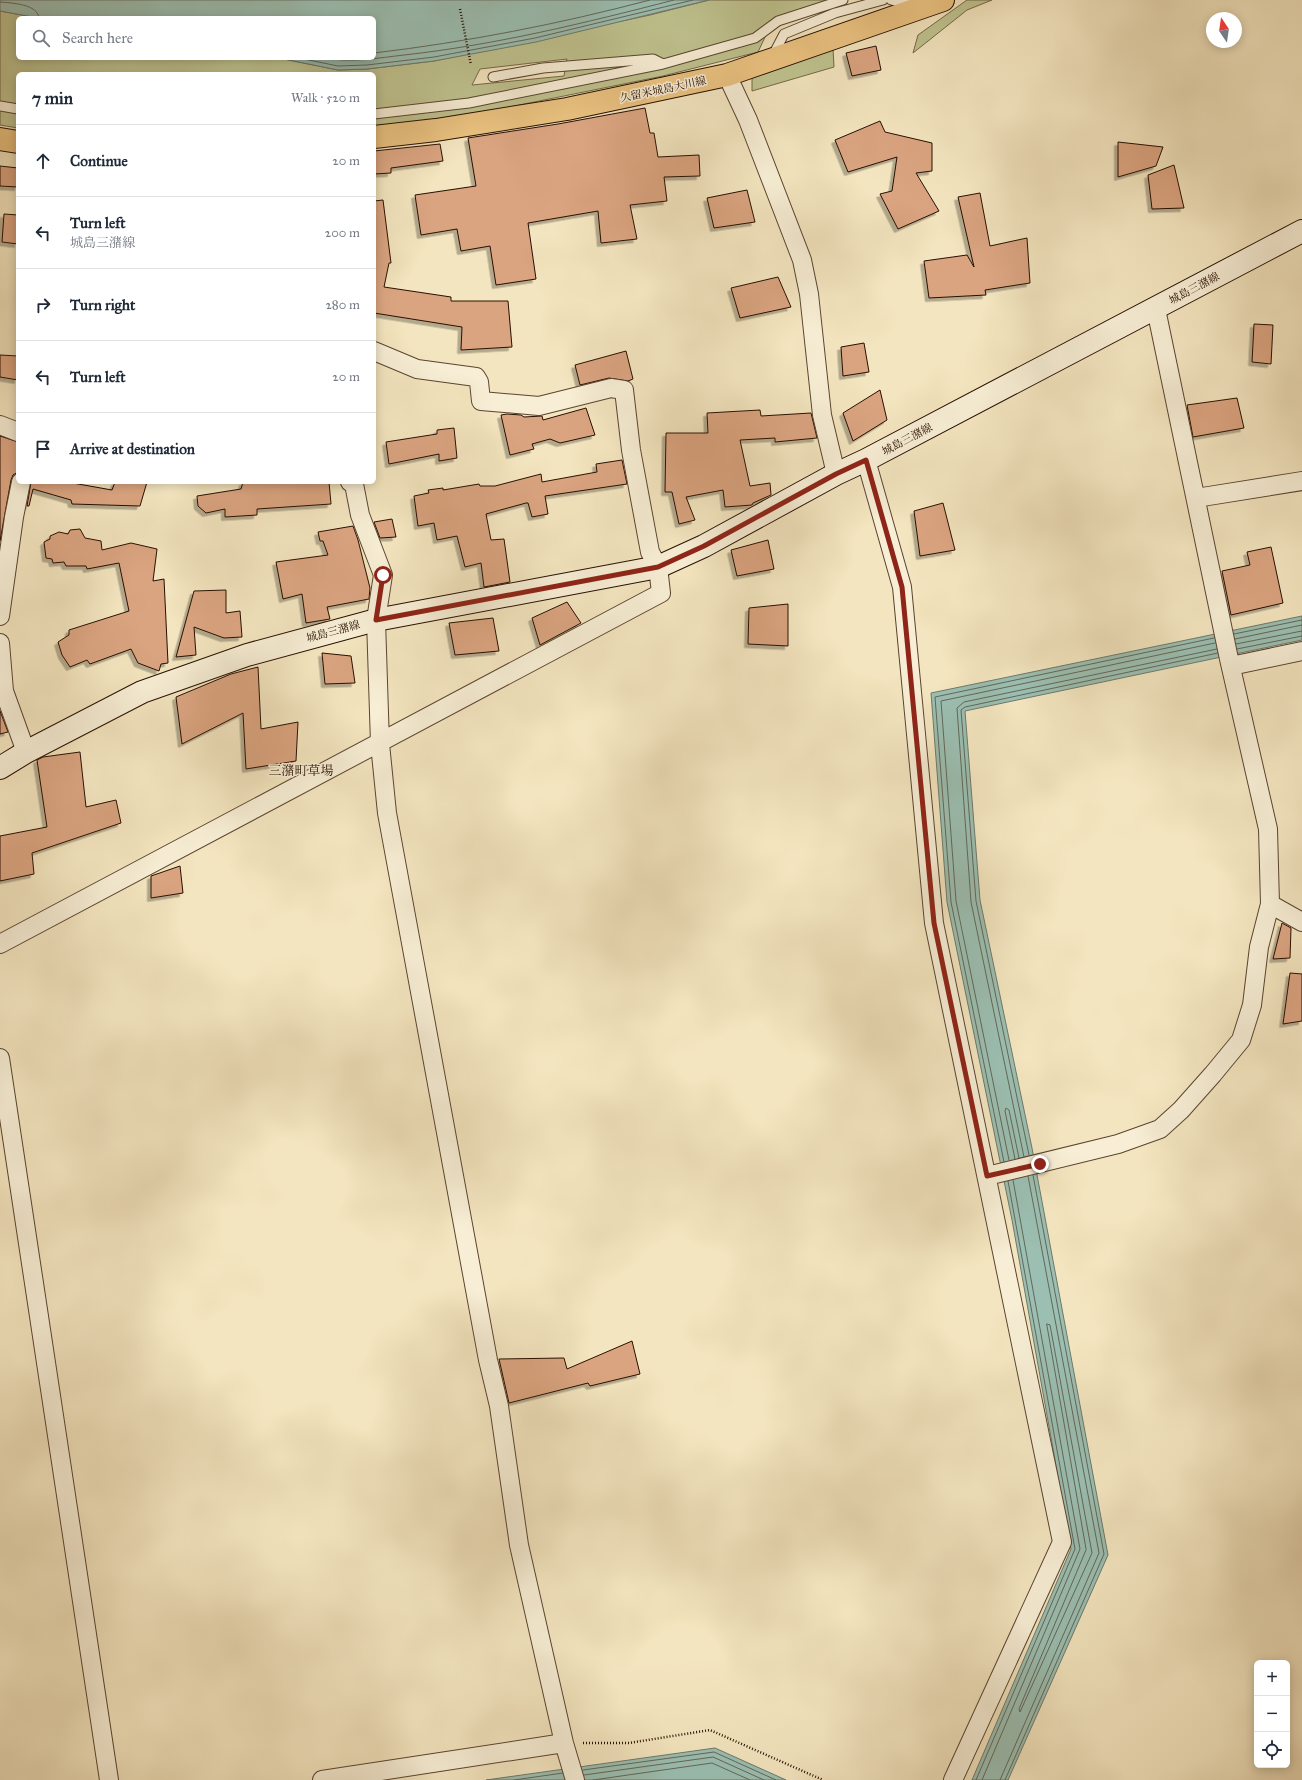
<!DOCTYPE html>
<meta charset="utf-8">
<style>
body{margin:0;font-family:"IM FELL Great Primer","Noto Serif JP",serif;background:#f6f6f7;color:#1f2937}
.controls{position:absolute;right:12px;bottom:12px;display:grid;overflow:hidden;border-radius:6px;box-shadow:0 2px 10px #0003}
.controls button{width:36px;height:36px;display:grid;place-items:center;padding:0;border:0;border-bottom:1px solid #e0e1e3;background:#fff;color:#1f2937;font:20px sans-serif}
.compass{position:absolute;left:1206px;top:12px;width:36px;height:36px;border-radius:50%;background:#fff;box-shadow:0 2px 10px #0003;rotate:347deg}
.stop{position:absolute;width:12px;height:12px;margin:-9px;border:3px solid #8f2418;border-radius:50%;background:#fff}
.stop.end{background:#8f2418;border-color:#fff;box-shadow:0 1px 4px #0008}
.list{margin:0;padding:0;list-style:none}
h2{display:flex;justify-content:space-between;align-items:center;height:52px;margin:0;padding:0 16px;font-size:17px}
h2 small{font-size:13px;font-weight:400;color:#747a83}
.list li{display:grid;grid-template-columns:26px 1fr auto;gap:12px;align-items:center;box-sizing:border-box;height:72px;padding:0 16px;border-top:1px solid #e0e1e3}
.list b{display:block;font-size:15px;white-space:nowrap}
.list p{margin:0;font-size:13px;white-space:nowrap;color:#747a83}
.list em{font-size:13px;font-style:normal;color:#747a83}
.icon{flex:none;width:22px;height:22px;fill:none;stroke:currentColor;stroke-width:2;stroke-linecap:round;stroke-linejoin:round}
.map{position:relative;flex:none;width:1302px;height:1780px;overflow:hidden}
.search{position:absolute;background:#fff;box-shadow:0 2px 10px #0003;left:16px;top:16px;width:360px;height:44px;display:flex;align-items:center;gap:10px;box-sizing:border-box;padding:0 14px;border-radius:6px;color:#747a83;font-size:15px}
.panel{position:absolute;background:#fff;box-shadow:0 2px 10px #0003;left:16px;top:72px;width:360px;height:412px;border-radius:6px}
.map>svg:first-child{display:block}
</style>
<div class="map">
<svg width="1302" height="1780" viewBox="0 0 1302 1780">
<defs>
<filter id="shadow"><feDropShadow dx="-3.5" dy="3.5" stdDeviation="0" flood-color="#0004"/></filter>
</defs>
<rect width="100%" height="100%" fill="#f3e5bf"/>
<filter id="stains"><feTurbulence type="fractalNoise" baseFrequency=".005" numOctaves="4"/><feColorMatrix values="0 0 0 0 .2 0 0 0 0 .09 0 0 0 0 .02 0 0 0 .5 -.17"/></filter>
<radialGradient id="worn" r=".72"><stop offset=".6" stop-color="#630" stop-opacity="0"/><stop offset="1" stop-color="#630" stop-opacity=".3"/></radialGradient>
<path fill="#bfc38f" stroke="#746948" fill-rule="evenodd" d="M709 0H829L774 18 758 52 663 76 465 116 374 127V74H18V128L0 125V11L38 18 68 16 73 18H18V58H279L338 70 367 69 434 61 650 15ZM567 59 564 76 472 85 480 69Z
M967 0H992L967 10 913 53 918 35Z
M833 49 834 67 752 91V76Z"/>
<path fill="#9bbfb2" stroke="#6d796b" d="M0 0H709L536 42 434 61 367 69 338 70 279 58H374V18H38L0 11Z
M1302 616V640L965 711 980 900 1032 1148 1108 1555 1008 1780H972L1071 1549 1012 1220 947 902 931 693Z
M715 1748 786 1780H486Z"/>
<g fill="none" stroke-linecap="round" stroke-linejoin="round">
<path stroke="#626759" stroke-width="1" d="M0 2C12 3 38 4 39 18
M374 53C467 42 559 24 650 0
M299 58 338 66 367 65 434 57 535 38 693 0
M325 58C351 63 378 58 404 55 495 45 585 23 674 0
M1234 634 1302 620
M1235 639 1302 625
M1236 644 1302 631
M1237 649 1302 636
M1029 1155 976 901 961 710 965 707 1218 653
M1024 1157 971 902 957 708 964 702 1217 649
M1015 1159 1005 1111 1006 1108 1009 1110 1019 1158
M1009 1160 956 901 941 701 1215 643
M1004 1162 951 902 935 697 1214 638
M1047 1324 1050 1325 1092 1553 1020 1712 1019 1709 1086 1550Z
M583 1770 714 1752 776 1780
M584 1775 713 1757 764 1780
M514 1780 563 1773
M593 1780 712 1763 750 1780
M976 1780 1075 1549 1008 1181
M982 1780 1080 1549 1013 1180
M1000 1780 1099 1553 1028 1176
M1005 1780 1104 1554 1033 1175"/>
</g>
<path fill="#daa480" stroke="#280f00" filter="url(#shadow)" d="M876 46 881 70 852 76 846 53Z
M645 108 650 133H654L658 157 699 155 700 176 664 177 667 201 630 205 637 239 601 243 598 211 528 223 536 279 496 285 490 246 461 251 457 229 421 235 415 195 476 186 468 138 558 124Z
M880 121 885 132 932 143V171L916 173 939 211 898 229 880 194 892 191 897 157 848 172 835 140Z
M1118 142 1163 147 1156 166 1118 177Z
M440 144 443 161 391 168V173L374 174V151Z
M1174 165 1184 208 1152 209 1148 175Z
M0 166 18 168V187L0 186Z
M747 190 755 222 714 228 707 198Z
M980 193 990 246 1027 238 1030 283 985 290 986 295 929 298 924 261 967 255 974 267 958 197Z
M383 200 391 263H389L384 287 451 297V301H508L512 347 461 350 462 327 374 313V201Z
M4 214 18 215V244L2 242Z
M778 277 791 307 740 318 731 288Z
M1254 324 1273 325 1271 364 1252 362Z
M864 343 869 372 843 376 841 347Z
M626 351 633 379 628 381 609 378 580 385 575 365Z
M0 355 18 356V380L0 377Z
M880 390 887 420 853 441 843 413Z
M1237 398 1244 428 1193 437 1187 405Z
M586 408 595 435 560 443 550 439 532 444 534 449 510 455 501 415 507 414 521 415 524 417 542 416 543 420Z
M760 410 761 416 811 413 817 438 775 442V438L740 440 750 486 770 483 771 495 753 503 752 505 725 507 723 490 686 497 695 520 679 524 672 492H665L666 433H708L707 413Z
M454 428 457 458 439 461V454L389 464 386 442 437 434V430Z
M0 436 18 442V472L13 475 11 480 0 541Z
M622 460 627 484 545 496 548 514 532 517 528 503H526L486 514 491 540 504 539 510 582 484 587 481 563 465 567 457 536 437 540 434 523 418 526 414 496 429 493 428 490 443 488V490L479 484 480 486H495L541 474 542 482 597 472 596 464Z
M31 482H67L112 490 115 482H147L140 506 72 504 71 500 33 489 29 506H27Z
M243 482H329L331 504 257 509V515L225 517V509L206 513 198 506 197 496 241 489Z
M943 503 955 550 920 556 914 511Z
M392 519 396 537 380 538 374 522Z
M353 526 358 540 370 588 369 599 327 607 330 619 306 623 302 594 283 599 276 562 328 555 323 541H320L318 532Z
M80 529 85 538 101 541 102 550 131 543 157 549 153 581 164 579 168 663 161 664 159 671 138 663 131 649 90 664 87 660 70 667 62 655 58 642 69 635V630L129 611 119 563 87 569 86 566H66L64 562 53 563 52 559 46 558 44 542 50 539V536L59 532 68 534 70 530Z
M768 540 774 569 737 576 731 550Z
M1271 547 1283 603 1231 615 1222 571 1250 565 1247 552Z
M226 590V613L240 611 242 637 224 638 194 627 196 655 176 657 194 591Z
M567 602 581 623 540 645 532 618Z
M788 604V646L748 644 749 608Z
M493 618 499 651 455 655 449 623Z
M322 653 351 656 355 683 325 684Z
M258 667 261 729 298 722 296 761 246 769 243 713 182 744 176 697 231 674Z
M0 711 8 732 0 734Z
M80 752 86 807 116 800 121 823 32 853 34 874 0 881V836L47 827 37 760 43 757Z
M180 866 183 893 151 898V876Z
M1282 923 1291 928 1290 958 1273 959Z
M1290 973 1302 974V1021L1283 1024Z
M632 1341 640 1374 590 1386 588 1383 509 1403 499 1359 564 1358 567 1369Z"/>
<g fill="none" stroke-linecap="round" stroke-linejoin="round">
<g stroke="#5b4430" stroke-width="11">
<path id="lane" d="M891 0 914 6
M772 57 784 34 835 13 883 0
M493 77 543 68 653 59 663 64
M0 106 18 109
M374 114 469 103 663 64 755 38 778 21 843 0"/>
</g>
<g stroke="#5b4430" stroke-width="20">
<path id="street" d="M727 75 748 120 802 260 809 294 822 415 836 474
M0 425 18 432
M866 460 902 587 934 923 1062 1542 953 1780
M350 482 354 484 360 515 383 575 376 620 380 744 387 813 488 1360 499 1406 519 1545 564 1743 575 1780
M1196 498 1302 481
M0 616 14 517 21 482
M0 643 4 691 26 752
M1231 666 1302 651
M1270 904 1302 922
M0 944 661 593 658 567 650 552 631 450 624 390 611 388 539 406 481 401 479 382 476 377 417 369 374 351
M0 1058 109 1780
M987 1176 1118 1144 1160 1129 1181 1110 1213 1074 1241 1040 1252 1005 1259 947 1270 904 1268 829 1229 659 1156 309
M322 1780 564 1743"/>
</g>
<g stroke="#280f00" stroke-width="24">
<path id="secondary" d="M0 768 26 752 142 692 247 655 376 620 658 567 704 546 836 474 866 460 1302 231"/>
</g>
<g stroke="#280f00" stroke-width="24">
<path id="primary" d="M374 137 436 130 567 109 727 75 943 0
M0 139 18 142"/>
</g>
<path stroke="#280f00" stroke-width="2.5" stroke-dasharray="1 2" stroke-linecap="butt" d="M460 9 471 65
M583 1743H629L710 1730 823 1780"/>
<use href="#lane" stroke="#f7eed5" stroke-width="9"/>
<use href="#street" stroke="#f7eed5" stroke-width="18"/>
<use href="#secondary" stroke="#f7eed5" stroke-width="22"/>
<use href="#primary" stroke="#eac280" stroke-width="22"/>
</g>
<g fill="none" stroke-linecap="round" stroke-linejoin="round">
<path stroke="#8f2418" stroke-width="5" d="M383 575 376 620 658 567 704 546 836 474 866 460 902 587 934 923 987 1176 1040 1164"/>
</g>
<g text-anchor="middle" stroke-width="3" stroke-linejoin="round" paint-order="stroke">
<g font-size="11" fill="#280f00" stroke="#f7eed5">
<text transform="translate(663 89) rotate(-12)" y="4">久留米城島大川線</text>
<text transform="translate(1194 288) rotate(-28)" y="4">城島三潴線</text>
<text transform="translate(907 439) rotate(-28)" y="4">城島三潴線</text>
<text transform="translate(333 631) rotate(-15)" y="4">城島三潴線</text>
</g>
<g font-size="13" fill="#280f00" stroke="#f7eed5">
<text x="301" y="775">三潴町草場</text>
</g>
</g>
<rect width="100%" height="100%" filter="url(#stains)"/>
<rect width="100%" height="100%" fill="url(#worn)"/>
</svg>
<div class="controls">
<button>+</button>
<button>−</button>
<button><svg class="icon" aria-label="locate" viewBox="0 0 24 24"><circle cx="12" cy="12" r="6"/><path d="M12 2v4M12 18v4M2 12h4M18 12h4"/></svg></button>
</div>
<svg class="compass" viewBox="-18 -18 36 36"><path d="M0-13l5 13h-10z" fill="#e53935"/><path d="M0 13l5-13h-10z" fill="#747a83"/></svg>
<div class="stop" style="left:383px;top:575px"></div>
<div class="stop end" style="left:1040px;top:1164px"></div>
<div class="search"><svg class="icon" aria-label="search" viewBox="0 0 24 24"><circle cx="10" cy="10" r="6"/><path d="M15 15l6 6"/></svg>Search here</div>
<section class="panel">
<h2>7 min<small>Walk · 520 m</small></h2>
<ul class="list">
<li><svg class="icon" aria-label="ahead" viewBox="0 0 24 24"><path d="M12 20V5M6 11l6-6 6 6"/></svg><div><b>Continue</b></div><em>20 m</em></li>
<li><svg class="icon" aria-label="left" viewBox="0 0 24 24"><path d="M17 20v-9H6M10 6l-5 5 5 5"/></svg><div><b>Turn left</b><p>城島三潴線</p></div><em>200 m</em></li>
<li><svg class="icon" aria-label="right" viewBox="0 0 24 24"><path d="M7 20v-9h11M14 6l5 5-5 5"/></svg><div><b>Turn right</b></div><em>280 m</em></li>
<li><svg class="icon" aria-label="left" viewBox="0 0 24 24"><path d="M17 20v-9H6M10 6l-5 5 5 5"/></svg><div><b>Turn left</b></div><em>20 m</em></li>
<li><svg class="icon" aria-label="arrive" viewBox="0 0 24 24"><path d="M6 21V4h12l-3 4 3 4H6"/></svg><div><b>Arrive at destination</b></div></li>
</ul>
</section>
</div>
